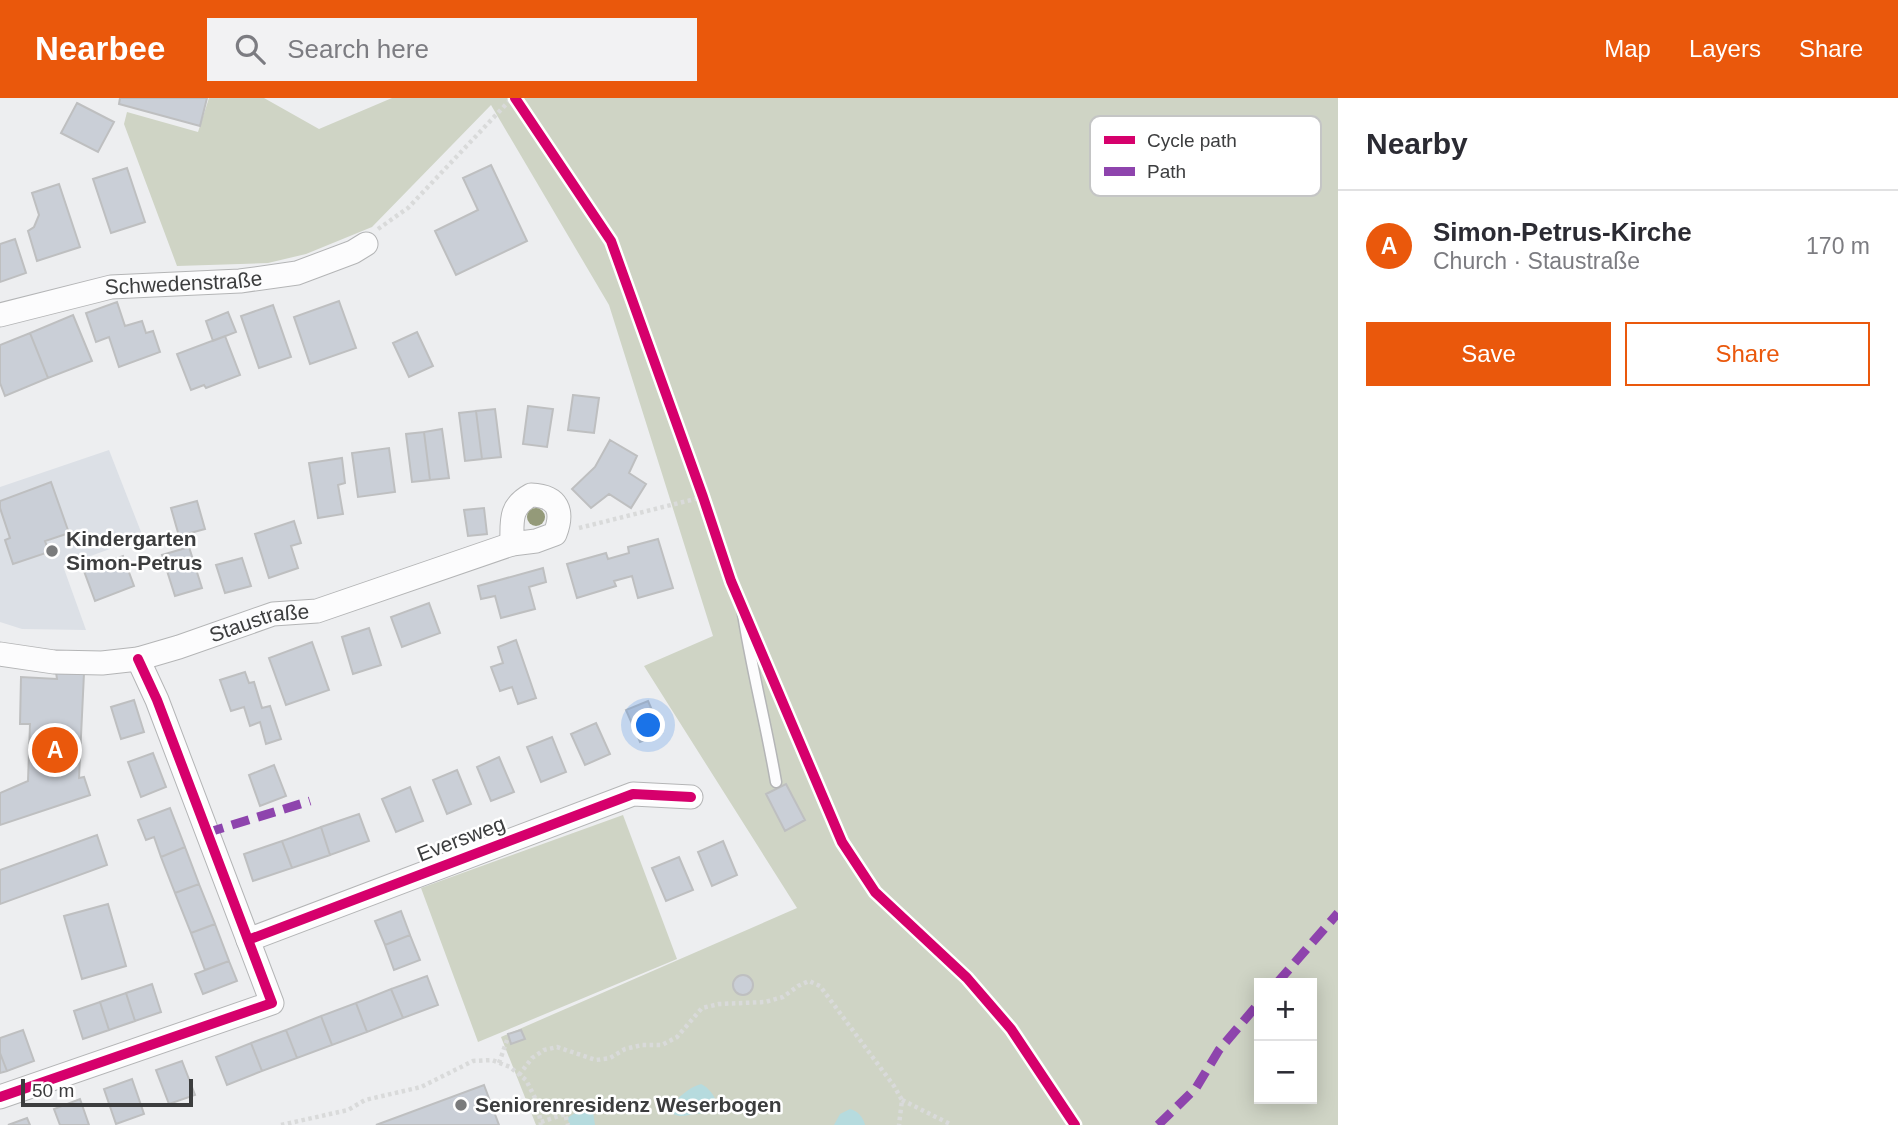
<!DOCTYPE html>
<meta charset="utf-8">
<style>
body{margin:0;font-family:Helvetica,sans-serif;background:#f2f2f3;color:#2b2b33}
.controls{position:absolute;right:21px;bottom:21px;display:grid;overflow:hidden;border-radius:0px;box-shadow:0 4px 18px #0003}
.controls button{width:63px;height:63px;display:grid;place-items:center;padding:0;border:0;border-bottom:2px solid #e1e1e2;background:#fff;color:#2b2b33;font:35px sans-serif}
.scale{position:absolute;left:21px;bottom:18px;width:172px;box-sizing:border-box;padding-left:7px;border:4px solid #3c3d3e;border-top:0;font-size:19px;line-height:24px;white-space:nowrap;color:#3c3d3e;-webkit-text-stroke:5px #fff;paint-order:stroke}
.you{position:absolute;left:649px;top:628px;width:24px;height:24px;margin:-18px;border:5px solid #fff;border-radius:50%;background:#1a73e8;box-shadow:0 0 0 10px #1a73e833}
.badge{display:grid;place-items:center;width:46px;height:46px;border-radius:50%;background:#ea580c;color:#fff;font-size:23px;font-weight:700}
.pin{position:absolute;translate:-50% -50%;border:4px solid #fff;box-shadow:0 2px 7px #0006}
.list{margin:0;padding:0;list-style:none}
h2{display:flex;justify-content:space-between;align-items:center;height:91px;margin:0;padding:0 28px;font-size:30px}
h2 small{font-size:23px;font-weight:400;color:#7c7c81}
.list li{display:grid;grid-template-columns:46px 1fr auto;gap:21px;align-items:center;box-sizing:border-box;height:112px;padding:0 28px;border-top:2px solid #e1e1e2}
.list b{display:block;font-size:26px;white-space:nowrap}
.list p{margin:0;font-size:23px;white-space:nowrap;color:#7c7c81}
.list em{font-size:23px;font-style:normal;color:#7c7c81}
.actions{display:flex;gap:14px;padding:21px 28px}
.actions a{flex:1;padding:16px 0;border:2px solid #ea580c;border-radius:0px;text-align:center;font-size:24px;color:#ea580c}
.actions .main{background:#ea580c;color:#fff}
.icon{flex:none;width:38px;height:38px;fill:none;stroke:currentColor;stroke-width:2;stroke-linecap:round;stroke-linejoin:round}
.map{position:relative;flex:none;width:1338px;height:1027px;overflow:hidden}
header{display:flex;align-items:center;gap:42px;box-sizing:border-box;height:98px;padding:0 35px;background:#ea580c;color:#fff}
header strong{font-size:33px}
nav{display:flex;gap:38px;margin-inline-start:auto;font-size:24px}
.search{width:490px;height:63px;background:#f2f2f3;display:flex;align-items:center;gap:18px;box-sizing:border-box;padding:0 24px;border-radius:0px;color:#7c7c81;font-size:26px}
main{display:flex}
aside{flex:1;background:#fff}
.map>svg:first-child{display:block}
</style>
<header>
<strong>Nearbee</strong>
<div class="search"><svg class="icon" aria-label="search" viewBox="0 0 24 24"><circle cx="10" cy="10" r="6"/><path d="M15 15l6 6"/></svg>Search here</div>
<nav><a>Map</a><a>Layers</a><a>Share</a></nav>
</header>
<main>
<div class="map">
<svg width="1338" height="1027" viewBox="0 0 1338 1027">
<rect width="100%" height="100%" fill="#edeef0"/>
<path fill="#dce0e6" d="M109 352 143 439 63 468 86 532 22 531 0 524V389Z"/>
<path fill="#cfd4c5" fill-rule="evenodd" d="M209 0H264L319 31 392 0H1338V1027H536L501 939 797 810 644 568 713 538 609 207 491 7 372 129 306 156 268 165 177 168 124 26 127 14 198 34ZM1259 885H1312V1001H1259Z
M623 717 677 861 478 944 421 790Z"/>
<path fill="#b6dbde" d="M701 986C712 991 725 1010 707 1015 705 1016 697 1015 695 1016 686 1017 682 1020 673 1016L671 1010C676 1000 690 989 701 986Z
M585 1009 593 1014 595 1027H570L567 1020Z
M850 1011C858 1013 863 1019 865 1027H834L840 1016Z"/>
<path fill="#cacfd7" stroke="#bebfc0" stroke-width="2" d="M120 0H207L200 28 119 6Z
M77 5 114 24 98 54 61 35Z
M491 67 527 143 456 177 435 133 478 112 463 80Z
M127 70 145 124 111 135 93 81Z
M59 86 80 149 37 163 28 133 34 129 39 117 32 95Z
M15 141 26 175 0 184V146Z
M339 203 356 250 310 266 294 219Z
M117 204 125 228 142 223 146 235 153 233 160 254 119 269 109 239 96 244 86 215Z
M273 207 291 259 259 270 241 218Z
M228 214 236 234 213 243 206 223Z
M73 217 92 263 48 280 30 235Z
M417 234 433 268 409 279 393 245Z
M30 235 48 280 5 298 0 285V247Z
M225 238 240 277 206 290 204 287 191 292 177 256Z
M573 297 599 300 594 335 568 332Z
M528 308 553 311 547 349 523 346Z
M495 311 501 359 482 361 476 313Z
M476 313 482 361 465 363 459 315Z
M442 331 449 380 430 382 424 334Z
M424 334 430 382 412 384 406 336Z
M610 342 637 358 629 375 646 386 631 410 609 396 591 410 572 391 595 369Z
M389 350 395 394 358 399 352 355Z
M342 360 345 385 338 387 343 416 318 420 309 365Z
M51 384 69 435 45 443 49 454 13 466 5 442 10 440 0 410V403Z
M197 403 205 431 179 438 171 410Z
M484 410 487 436 468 438 464 412Z
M294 423 301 445 291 448 298 470 269 480 255 436Z
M658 441 673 490 638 500 632 478 614 483 616 488 577 500 567 466 606 455 608 461 629 455 628 449Z
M189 449 202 490 175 498 162 457Z
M123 458 134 488 95 503 84 473Z
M242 460 251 488 225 495 216 467Z
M543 470 546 484 529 489 535 511 501 520 495 498 481 501 478 488Z
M429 505 440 535 402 549 391 519Z
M369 530 381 567 353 576 342 539Z
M516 542 536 600 518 606 512 589 500 593 491 569 503 565 498 549Z
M312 544 329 592 286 607 269 560Z
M56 574 84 575 79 680 84 679 90 697 0 727V695L28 683 30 626H20L21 579 57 581Z
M245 574 249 585 254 584 262 610 270 608 281 641 266 646 260 624 250 628 244 609 231 613 220 582Z
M134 602 144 634 121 641 111 609Z
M648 603 662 635 640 644 626 612Z
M596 625 610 656 585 667 571 636Z
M552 639 566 674 541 684 527 649Z
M153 655 166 689 141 699 128 664Z
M499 659 514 694 491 703 477 669Z
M274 667 286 698 260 708 249 677Z
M457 672 471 706 447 716 433 682Z
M786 686 805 722 785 733 766 696Z
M410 689 423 723 396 734 382 701Z
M170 710 185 749 161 759 154 739 146 742 138 722Z
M359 716 369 743 330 757 321 729Z
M321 729 330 757 292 770 282 743Z
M97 737 107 767 0 806V772Z
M282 743 292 770 253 783 244 756Z
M723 743 737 777 712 788 698 754Z
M185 749 199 786 175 795 161 759Z
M679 759 693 792 666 803 652 770Z
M199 786 215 826 191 835 175 795Z
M108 806 126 868 82 881 64 818Z
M401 813 410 837 385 847 375 823Z
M215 826 229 863 205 872 191 835Z
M410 837 420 862 394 872 385 847Z
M229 863 237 883 203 896 195 876Z
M733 887a10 10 0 1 1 20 0a10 10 0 1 1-20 0Z
M427 878 438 907 403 920 391 891Z
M152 886 161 914 135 923 126 895Z
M391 891 403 920 367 934 356 905Z
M126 895 135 923 109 932 100 904Z
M100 904 109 932 83 941 74 913Z
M356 905 367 934 332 947 321 918Z
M321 918 332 947 297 960 286 932Z
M23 932 34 963 7 973 0 955V940Z
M286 932 297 960 262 973 251 945Z
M521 932 525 941 511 946 508 936Z
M251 945 262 973 227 987 216 959Z
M0 955 7 973 0 975Z
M182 963 195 997 169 1006 156 972Z
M132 981 144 1016 116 1026 104 991Z
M484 987 499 1027H376Z
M80 1001 89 1027H60L54 1011Z
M27 1020 30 1027H8Z"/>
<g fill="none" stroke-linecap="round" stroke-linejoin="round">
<g stroke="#b4b5b6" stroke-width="13">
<path id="lane" d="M742 510C751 569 766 625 776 684"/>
</g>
<g stroke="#b4b5b6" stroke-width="25">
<g id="street">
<path id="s1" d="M0 217 111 189 240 183 297 175 353 154 366 146"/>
<path d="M531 397C558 398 564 413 555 436L536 443 512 446C512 423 509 409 531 397Z"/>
<path id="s2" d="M0 556 54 564 102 565 138 561 179 549 273 516 317 513 512 446"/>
<path d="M248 842 633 696 691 699"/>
<path d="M0 999 272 905 157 602 138 561"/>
</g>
</g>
<path stroke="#d9dada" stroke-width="4.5" stroke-dasharray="3.5 3.5" stroke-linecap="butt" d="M378 131 408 110 512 0
M579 430 703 399
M499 965 507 942
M519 977 532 960 544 952 557 949 596 962 610 960 625 951 642 947H662L677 939 702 910 719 906 765 904 783 899 798 888 809 883 820 888 894 988 902 1002 899 1027
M902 1002 952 1027
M541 1024 565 1016 568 1027
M281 1027 348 1012 365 1002 421 989 473 963 492 962 510 969 526 982 537 1004 541 1027"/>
<use href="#lane" stroke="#fcfcfd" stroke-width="10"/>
<use href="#street" stroke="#fcfcfd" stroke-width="23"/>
<path stroke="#8e44ad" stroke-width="9" stroke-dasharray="18 9" stroke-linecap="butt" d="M206 735 310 703
M1277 885 1338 815
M1158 1027 1196 990 1219 952 1259 905"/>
<g stroke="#fff" stroke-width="15">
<path id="cycleway" d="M515 0 611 143 703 399 731 483 842 744 875 794 967 880 1011 931 1075 1027
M248 842 633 696 691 699
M0 999 272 905 157 602 138 561"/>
</g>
<use href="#cycleway" stroke="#d6006c" stroke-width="10"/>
</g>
<circle fill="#949a79" cx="536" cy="419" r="9"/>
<g fill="#7a7b7c" stroke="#fff" stroke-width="2.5">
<circle cx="52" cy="453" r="7"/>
<circle cx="461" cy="1007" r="7"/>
</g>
<g text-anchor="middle" stroke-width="5" stroke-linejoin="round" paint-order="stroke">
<g font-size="21" fill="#3c3d3e" stroke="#fff">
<text dy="7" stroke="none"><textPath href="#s1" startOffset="187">Schwedenstraße</textPath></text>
<text dy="7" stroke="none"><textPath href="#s2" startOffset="266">Staustraße</textPath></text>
<text transform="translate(461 741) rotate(-21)" y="7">Eversweg</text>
</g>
<g font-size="21" font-weight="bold" fill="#3c3d3e" stroke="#fff" text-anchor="start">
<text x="66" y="448">Kindergarten<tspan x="66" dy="24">Simon-Petrus</tspan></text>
<text x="475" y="1014">Seniorenresidenz Weserbogen</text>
</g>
</g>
<rect x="1090" y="18" width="231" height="80" rx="10" fill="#fff" stroke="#c4c5c5" stroke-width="2"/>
<rect x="1104" y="38" width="31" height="8" fill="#d6006c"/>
<rect x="1104" y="69" width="31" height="9" fill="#8e44ad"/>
<g font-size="19" fill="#3c3d3e">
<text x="1147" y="49">Cycle path</text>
<text x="1147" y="80">Path</text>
</g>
</svg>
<div class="controls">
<button>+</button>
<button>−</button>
</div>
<div class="scale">50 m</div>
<div class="you"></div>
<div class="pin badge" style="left:55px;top:652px">A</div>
</div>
<aside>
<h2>Nearby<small></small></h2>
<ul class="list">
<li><span class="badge">A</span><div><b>Simon-Petrus-Kirche</b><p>Church · Staustraße</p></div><em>170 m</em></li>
</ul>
<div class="actions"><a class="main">Save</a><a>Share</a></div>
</aside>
</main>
